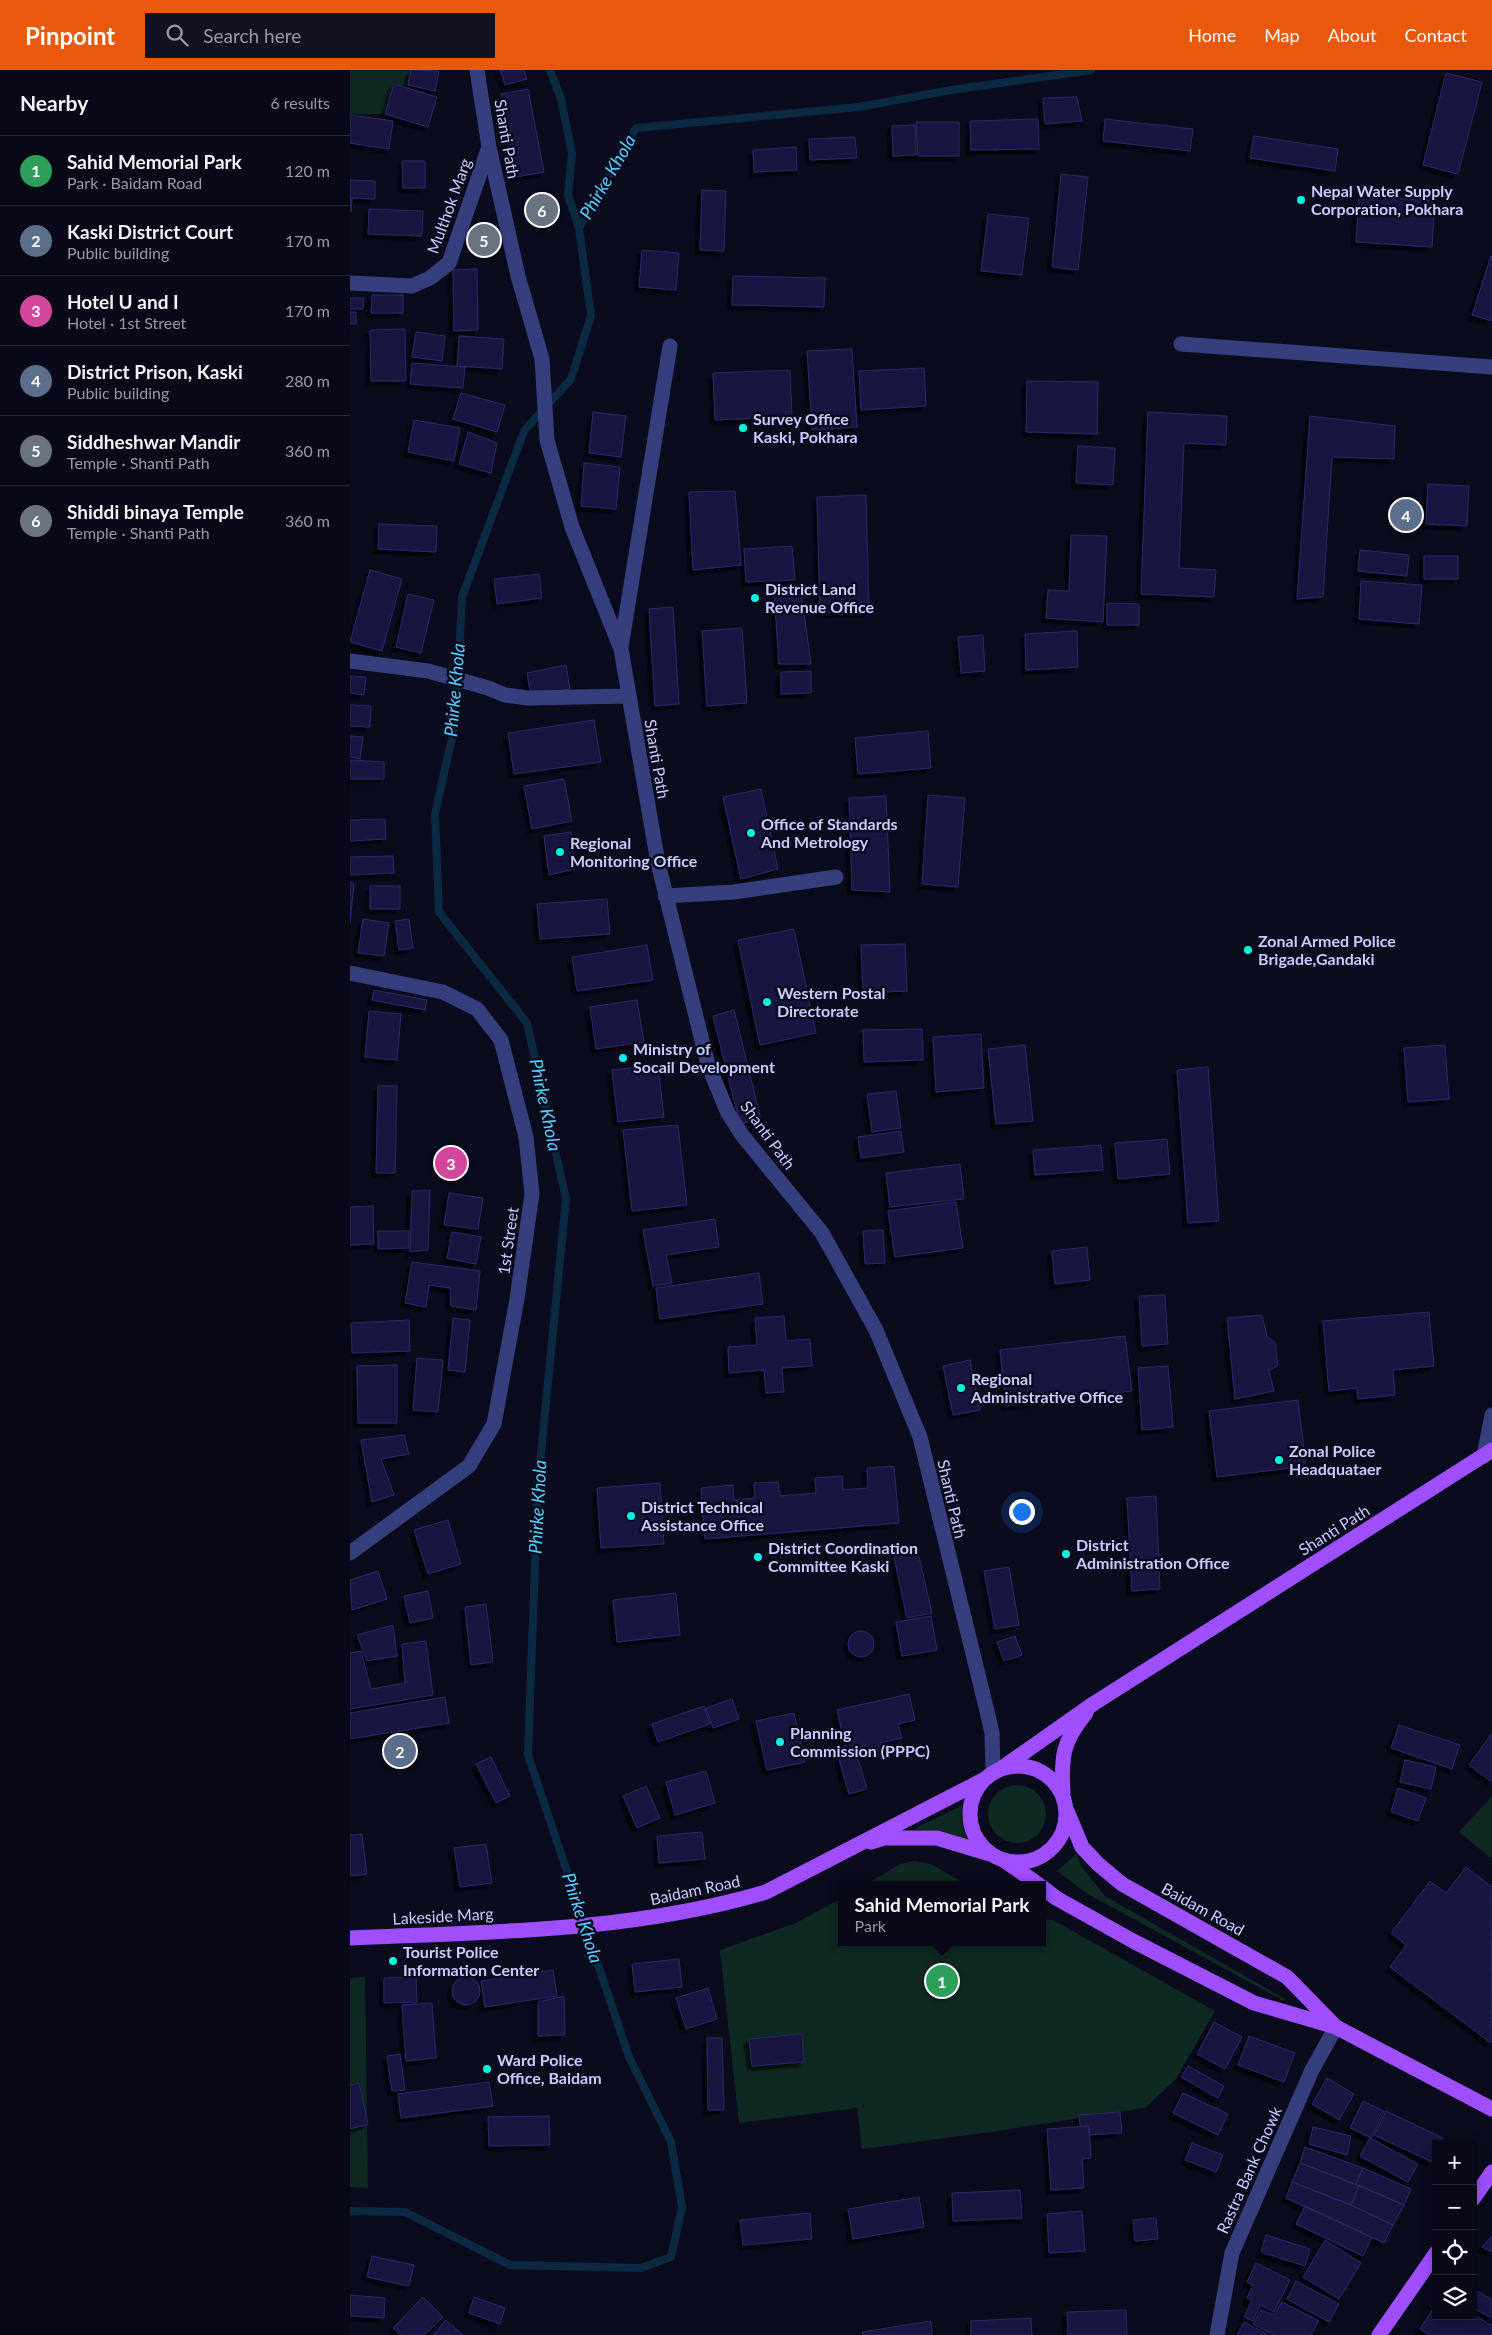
<!DOCTYPE html>
<meta charset="utf-8">
<style>
body{margin:0;font-family:Lato,sans-serif;background:#11111f;color:#f1f3f6}
.controls{position:absolute;right:15px;bottom:15px;display:grid;overflow:hidden;border-radius:0px;box-shadow:0 2px 12px #0003}
.controls button{width:45px;height:45px;display:grid;place-items:center;padding:0;border:0;border-bottom:1px solid #292935;background:#080816;color:#f1f3f6;font:25px sans-serif}
.you{position:absolute;left:671px;top:1441px;width:18px;height:18px;margin:-12px;border:4px solid #fff;border-radius:50%;background:#1a73e8;box-shadow:0 0 0 8px #1a73e833}
.badge{display:grid;place-items:center;width:32px;height:32px;border-radius:50%;background:#ea580c;color:#fff;font-size:16px;font-weight:700}
.pin{position:absolute;translate:-50% -50%;border:2px solid #fff;box-shadow:0 1px 5px #0006}
.popup{position:absolute;left:488px;top:1811px;width:208px;height:65px;box-sizing:border-box;display:grid;place-content:center;border-radius:0px;background:#080816;filter:drop-shadow(0 1px 4px #0005);font-size:16px;white-space:nowrap;color:#989aa1}
.popup b{font-size:19px;color:#f1f3f6}
.popup::after{content:'';position:absolute;left:50%;top:100%;margin-left:-10px;border:10px solid transparent;border-top-color:#080816}
.list{margin:0;padding:0;list-style:none}
h2{display:flex;justify-content:space-between;align-items:center;height:65px;margin:0;padding:0 20px;font-size:21px}
h2 small{font-size:16px;font-weight:400;color:#989aa1}
.list li{display:grid;grid-template-columns:32px 1fr auto;gap:15px;align-items:center;box-sizing:border-box;height:70px;padding:0 20px;border-top:1px solid #292935}
.list b{display:block;font-size:19px;white-space:nowrap}
.list p{margin:0;font-size:16px;white-space:nowrap;color:#989aa1}
.list em{font-size:16px;font-style:normal;color:#989aa1}
.icon{flex:none;width:28px;height:28px;fill:none;stroke:currentColor;stroke-width:2;stroke-linecap:round;stroke-linejoin:round}
.map{position:relative;flex:none;width:1142px;height:2265px;overflow:hidden}
header{display:flex;align-items:center;gap:30px;box-sizing:border-box;height:70px;padding:0 25px;background:#ea580c;color:#fff}
header strong{font-size:24px}
nav{display:flex;gap:28px;margin-inline-start:auto;font-size:18px}
.search{width:350px;height:45px;background:#11111f;display:flex;align-items:center;gap:12px;box-sizing:border-box;padding:0 18px;border-radius:0px;color:#989aa1;font-size:19px}
main{display:flex}
aside{flex:1;background:#080816}
.map>svg:first-child{display:block}
</style>
<header>
<strong>Pinpoint</strong>
<div class="search"><svg class="icon" aria-label="search" viewBox="0 0 24 24"><circle cx="10" cy="10" r="6"/><path d="M15 15l6 6"/></svg>Search here</div>
<nav><a>Home</a><a>Map</a><a>About</a><a>Contact</a></nav>
</header>
<main>
<aside>
<h2>Nearby<small>6 results</small></h2>
<ul class="list">
<li><span class="badge" style="background:#2e9e5b">1</span><div><b>Sahid Memorial Park</b><p>Park · Baidam Road</p></div><em>120 m</em></li>
<li><span class="badge" style="background:#5c6f8a">2</span><div><b>Kaski District Court</b><p>Public building</p></div><em>170 m</em></li>
<li><span class="badge" style="background:#d1479c">3</span><div><b>Hotel U and I</b><p>Hotel · 1st Street</p></div><em>170 m</em></li>
<li><span class="badge" style="background:#5c6f8a">4</span><div><b>District Prison, Kaski</b><p>Public building</p></div><em>280 m</em></li>
<li><span class="badge" style="background:#6b7280">5</span><div><b>Siddheshwar Mandir</b><p>Temple · Shanti Path</p></div><em>360 m</em></li>
<li><span class="badge" style="background:#6b7280">6</span><div><b>Shiddi binaya Temple</b><p>Temple · Shanti Path</p></div><em>360 m</em></li>
</ul>
</aside>
<div class="map">
<svg width="1142" height="2265" viewBox="0 0 1142 2265">
<defs>
<filter id="shadow"><feDropShadow dx="-4.5" dy="4.5" stdDeviation="1" flood-color="#0009"/></filter>
</defs>
<rect width="100%" height="100%" fill="#0b0b1e"/>
<path fill="#0e2822" d="M0 0H61L58 15H44L35 44H0Z
M638 1744a29 29 0 1 1 58 0a29 29 0 1 1-58 0Z
M1142 1726V1789L1109 1762Z
M613 1735 611 1748 617 1770 592 1761 563 1759Z
M727 1783 731 1796 755 1826 935 1929 934 1931 736 1823 707 1801Z
M565 1791 581 1794 617 1815H515L550 1794Z
M492 1828V1872H692V1849L703 1850 865 1941 826 2009 795 2038 641 2062 512 2079 507 2038 389 2053 370 1880 446 1853Z
M15 1907 18 2118 0 2117V1908Z"/>
<g fill="none" stroke-linecap="round" stroke-linejoin="round">
<path stroke="#0b2a42" stroke-width="8" d="M200 0 211 29 222 84 218 125 229 158
M0 2141 55 2142 160 2195 291 2198 321 2187 332 2137 321 2072 279 1987 178 1685 188 1414 216 1129 177 953 89 842 85 744 106 650 112 527 174 361 221 309 241 246 229 158 286 58 509 37 601 20 741 0"/>
</g>
<path fill="#18173f" stroke="#2a286b" filter="url(#shadow)" d="M61 0 89 1 85 21 58 15Z
M150 0H174L177 9 155 15Z
M1096 3 1132 12 1108 104 1073 95Z
M44 14 87 27 78 57 35 44Z
M178 19 194 102 166 107 151 24Z
M727 27 732 51 695 54 693 28Z
M0 45 43 51 39 79 0 73Z
M688 49 689 79 621 80 620 51Z
M755 49 843 59 840 81 753 71Z
M566 52H609V86H568Z
M565 55 566 85 543 86 542 56Z
M904 66 988 79 985 101 900 88Z
M505 67 507 88 460 90 459 69Z
M446 77 447 100 404 102 403 80Z
M52 91H75V118H53Z
M711 104 738 107 728 200 702 197Z
M0 110 25 111V129L2 128 1 142Z
M352 120 376 121 374 181 350 180Z
M1009 126 1085 131 1082 177 1006 172Z
M19 139 73 141 72 166 18 164Z
M638 144 679 148 672 205 631 201Z
M292 180 329 183 326 220 289 217Z
M1141 186 1142 187V251L1122 245Z
M127 199 128 260 104 261 103 200Z
M383 206 475 208 474 237 382 235Z
M22 225H53V243H21Z
M0 228H14L13 239H0Z
M0 242H6V254H0Z
M55 259 56 311H21L20 260Z
M66 262 95 266 92 291 62 287Z
M109 266 154 269 152 299 107 296Z
M502 279 507 357 462 360 457 281Z
M62 293 115 297 113 318 60 314Z
M574 298 576 336 511 340 509 301Z
M440 300 442 347 365 350 363 303Z
M677 311 748 312 747 364 676 362Z
M111 323 155 335 147 362 103 349Z
M243 342 276 346 271 387 239 383Z
M798 342 877 346 876 375 834 373 829 498 866 500 864 527 791 524Z
M960 346 1045 356 1044 389 982 387 973 527 947 529Z
M64 350 110 358 104 391 58 382Z
M118 362 147 373 141 403 109 394Z
M728 376 765 378 763 415 726 413Z
M234 393 270 397 266 439 231 436Z
M1078 414 1119 416 1117 456 1076 454Z
M385 421 391 495 343 500 339 422Z
M516 425 519 542 470 543 467 427Z
M29 454 87 456 86 482 28 479Z
M721 465 757 466 753 552 696 548 698 520 719 521Z
M442 476 445 510 396 512 394 479Z
M1010 480 1059 485 1057 506 1008 501Z
M1074 486H1108V509H1074Z
M20 500 52 509 32 581 0 572Z
M189 504 192 528 147 534 144 509Z
M1011 511 1072 515 1069 554 1009 549Z
M451 521 461 594H429L424 523Z
M58 524 84 530 71 583 46 577Z
M757 533 789 534V555H757Z
M323 537 329 634 305 636 299 539Z
M392 558 397 633 357 636 352 561Z
M727 561 728 597 676 600 675 564Z
M633 565 635 601 611 603 608 567Z
M216 595 220 619 181 626 177 603Z
M461 601V623L431 624V602Z
M0 606 16 607 14 625 0 623Z
M0 635 21 636 20 657 0 656Z
M244 650 251 692 164 704 158 663Z
M578 661 581 698 508 704 505 668Z
M0 666 13 667 10 689 0 687Z
M0 690 34 692V709H0Z
M214 709 222 751 182 759 174 716Z
M411 719 428 799 391 809 373 727Z
M578 725 615 728 608 817 572 814Z
M536 726 540 822 502 820 499 728Z
M35 749 36 769 0 771V750Z
M221 762 225 799 199 805 194 766Z
M43 786 44 803 0 805V787Z
M0 812 4 813 0 853Z
M20 816H50V839H20Z
M257 829 260 864 190 869 187 834Z
M13 849 39 853 34 886 8 883Z
M59 849 63 878 49 880 45 851Z
M444 859 466 963 410 975 388 870Z
M555 874 557 921 513 923 511 875Z
M297 875 303 910 227 921 222 887Z
M24 920 77 930 75 940 22 930Z
M287 930 294 972 246 979 240 937Z
M384 940 411 1049 390 1054 363 946Z
M19 941 51 944 47 990 15 987Z
M572 959 573 990 514 992 513 960Z
M631 964 634 1018 586 1022 583 967Z
M675 975 683 1051 646 1054 638 979Z
M1095 975 1099 1029 1058 1032 1054 978Z
M308 995 314 1047 268 1052 262 1000Z
M858 997 869 1151 838 1153 827 1000Z
M28 1016H47L45 1103H26Z
M546 1021 551 1058 522 1062 517 1024Z
M328 1055 337 1135 282 1141 273 1060Z
M551 1061 554 1082 511 1088 508 1067Z
M817 1069 820 1104 768 1109 765 1073Z
M751 1075 753 1100 685 1105 683 1080Z
M610 1094 614 1129 540 1137 536 1103Z
M80 1120 78 1180 60 1182 62 1121Z
M99 1123 133 1128 128 1159 94 1155Z
M606 1132 613 1178 545 1187 538 1141Z
M23 1136 24 1174 0 1175V1137Z
M365 1149 369 1177 316 1185 322 1213 303 1216 293 1160Z
M533 1160 535 1193 515 1194 513 1161Z
M28 1161H59V1178L28 1179Z
M102 1162 131 1167 126 1194 97 1188Z
M737 1177 740 1210 705 1214 702 1181Z
M62 1192 130 1201 126 1240 101 1236 100 1218 79 1215 76 1237 55 1233Z
M409 1203 413 1234 310 1249 306 1218Z
M815 1225 818 1274 792 1276 789 1226Z
M1079 1242 1084 1296 1043 1300 1045 1325 1008 1329 1007 1318 979 1321 973 1251Z
M912 1245 917 1266 925 1273 928 1295 919 1301 924 1321 885 1329 877 1248Z
M434 1246 436 1271 460 1269 462 1296 432 1298 434 1322 416 1323 414 1300 379 1303 378 1277 407 1275 405 1248Z
M103 1248 120 1250 115 1302 98 1300Z
M59 1250 60 1281 2 1283 1 1253Z
M775 1266 782 1321 656 1336 650 1280Z
M67 1288 93 1290 88 1342 63 1340Z
M620 1290 630 1340 603 1345 593 1296Z
M47 1295V1353H8L7 1296Z
M818 1296 823 1357 792 1360 788 1298Z
M948 1330 956 1396 867 1407 859 1341Z
M54 1365 59 1384 31 1389 44 1425 22 1432 11 1370Z
M544 1396 549 1453 355 1469 351 1418 383 1415 384 1430 405 1428 404 1413 428 1412 430 1426 466 1423 465 1408 492 1406 493 1420 518 1418 517 1398Z
M310 1413 314 1474 251 1478 247 1418Z
M806 1426 810 1519 782 1521 777 1428Z
M98 1450 111 1494 78 1504 64 1460Z
M568 1482 582 1543 557 1548 544 1487Z
M659 1497 669 1555 645 1559 634 1501Z
M28 1501 37 1529 2 1540 0 1510Z
M78 1521 83 1548 60 1553 54 1526Z
M326 1523 330 1565 267 1572 263 1530Z
M136 1534 143 1592 121 1595 115 1537Z
M581 1546 587 1580 552 1586 546 1552Z
M43 1555 47 1586 17 1591 7 1565Z
M498 1574a13 13 0 1 1 26 0a13 13 0 1 1-26 0Z
M665 1566 672 1585 654 1591 647 1572Z
M76 1571 83 1625 0 1639V1583L11 1581 21 1619 55 1613 52 1574Z
M559 1624 565 1650 548 1654 552 1668 530 1673 532 1681 514 1685 513 1676 496 1680 487 1640Z
M95 1627 99 1653 0 1669V1643Z
M382 1629 389 1649 363 1658 356 1638Z
M354 1636 360 1654 308 1672 302 1654Z
M444 1643 455 1692 417 1700 406 1651Z
M1049 1655 1110 1675 1102 1699 1041 1678Z
M1142 1663V1712L1119 1695Z
M507 1685 517 1719 499 1724 489 1689Z
M141 1687 160 1726 146 1733 126 1694Z
M1055 1690 1086 1697 1081 1719 1050 1712Z
M356 1701 365 1733 325 1745 316 1712Z
M296 1716 310 1748 287 1758 273 1726Z
M1048 1718 1076 1728 1068 1751 1041 1742Z
M352 1762 355 1789 309 1793 307 1766Z
M12 1764 17 1804 0 1806V1765Z
M136 1774 142 1813 110 1817 104 1778Z
M1116 1797 1142 1817 1141 1973 1040 1897 1056 1875 1041 1863 1080 1811 1096 1823Z
M329 1889 332 1917 285 1922 282 1894Z
M203 1900 207 1926 135 1937 131 1911Z
M66 1907 67 1932 34 1933V1908Z
M102 1921a14 14 0 1 1 28 0a14 14 0 1 1-28 0Z
M358 1918 367 1949 336 1959 326 1928Z
M214 1926 215 1965 188 1966V1932Z
M82 1933 86 1988 56 1991 52 1935Z
M864 1952 892 1967 875 1999 847 1984Z
M452 1964 454 1992 402 1996 399 1969Z
M899 1966 945 1983 934 2012 888 1995Z
M357 1968H372L374 2040H358Z
M50 1984 55 2020 42 2021 37 1986Z
M838 1996 874 2016 868 2028 831 2007Z
M977 2008 1004 2024 989 2050 962 2034Z
M139 2012 143 2036 51 2048 48 2024Z
M9 2013 18 2054 0 2059V2015Z
M833 2023 878 2044 868 2065 823 2043Z
M1013 2031 1034 2041 1021 2068 1000 2058Z
M1036 2041 1093 2068 1090 2074H1086V2083L1082 2092 1024 2065Z
M770 2042 772 2063 739 2065V2056H730L729 2045Z
M199 2046 200 2075 139 2076 138 2047Z
M739 2056 741 2088 732 2089 734 2118 701 2120 697 2059Z
M963 2057 1001 2066 997 2085 959 2074Z
M1020 2068 1068 2094 1058 2112 1010 2086Z
M842 2073 873 2085 866 2102 835 2090Z
M955 2077 1013 2098 1006 2114 950 2093Z
M950 2093 1009 2116 1001 2135 942 2112Z
M1013 2098 1061 2119 1054 2135 1006 2114Z
M942 2112 1001 2135 1043 2155 1034 2173 936 2128Z
M1009 2116 1054 2135 1043 2155 1001 2135Z
M670 2120 672 2148 603 2151 602 2123Z
M569 2127 574 2157 503 2169 498 2139Z
M955 2136 1022 2167 1013 2186 946 2154Z
M732 2141 735 2181 699 2183 697 2144Z
M460 2143 462 2169 393 2175 390 2150Z
M806 2148 808 2169 785 2171 783 2150Z
M916 2165 960 2179 955 2196 911 2182Z
M1142 2166V2182L1132 2177Z
M975 2170 1011 2193 989 2229 953 2207Z
M22 2186 64 2195 59 2216 17 2207Z
M906 2193 940 2210 924 2242 910 2235 903 2251 894 2247 902 2230 897 2228 903 2215 897 2212Z
M946 2211 989 2234 979 2252 937 2229Z
M1123 2219 1142 2229V2248L1123 2238Z
M0 2225 35 2228 34 2248 0 2246Z
M73 2227 93 2247 74 2265H51L43 2258Z
M124 2227 155 2238 150 2254 119 2243Z
M932 2232 969 2251 961 2265H924L903 2254 911 2240 924 2245Z
M1086 2234V2246H1123V2244L1142 2256V2265H1079L1070 2259Z
M776 2240 777 2265H718L717 2242Z
M681 2248 682 2265H621V2251Z
M96 2250 113 2265H83Z
M581 2251 582 2265H513L512 2262Z
M894 2252 919 2265H887Z"/>
<g fill="none" stroke-linecap="round" stroke-linejoin="round">
<path stroke="#353f7e" stroke-width="15" d="M127 0 139 77 168 206 192 289 197 370 222 457 271 579 308 793 358 995 378 1043 392 1065 472 1163 526 1260 570 1367 636 1637 642 1663 643 1702
M0 213 62 216 80 208 99 193 139 77
M831 274 1142 297
M271 577 320 276
M0 591 78 601 138 618 155 625 178 628 278 626
M315 826 384 822 486 807
M0 903 93 922 127 939 151 970 176 1067 182 1124 167 1229 144 1354 119 1396 0 1483
M1134 1386 1142 1345
M867 2265 882 2183 962 2000 986 1957"/>
<path stroke="#9f4fff" stroke-width="15" d="M620 1744a48 48 0 1 1 96 0a48 48 0 1 1-96 0Z
M652 1698 743 1634 1142 1380
M713 1723C711 1687 712 1672 736 1643
M717 1741 732 1777 748 1794 772 1814 937 1907 985 1956
M521 1772 534 1768H587L640 1784
M655 1791 689 1815
M692 1817 706 1828 783 1871 904 1933 986 1957 1142 2039
M0 1868C139 1862 281 1862 416 1822L635 1709
M1123 2129 1142 2102
M1029 2265 1086 2183"/>
</g>
<g fill="#00f3e1" stroke="#0b0b1e" stroke-width="2">
<circle cx="951" cy="130" r="5"/>
<circle cx="393" cy="358" r="5"/>
<circle cx="405" cy="528" r="5"/>
<circle cx="401" cy="763" r="5"/>
<circle cx="210" cy="782" r="5"/>
<circle cx="898" cy="880" r="5"/>
<circle cx="417" cy="932" r="5"/>
<circle cx="273" cy="988" r="5"/>
<circle cx="611" cy="1318" r="5"/>
<circle cx="929" cy="1390" r="5"/>
<circle cx="281" cy="1446" r="5"/>
<circle cx="716" cy="1484" r="5"/>
<circle cx="408" cy="1487" r="5"/>
<circle cx="430" cy="1672" r="5"/>
<circle cx="43" cy="1891" r="5"/>
<circle cx="137" cy="1999" r="5"/>
</g>
<g text-anchor="middle" stroke-width="5" stroke-linejoin="round" paint-order="stroke">
<g font-size="16" fill="#c8cbff" stroke="#0b0b1e">
<text transform="translate(157 69) rotate(80)" y="6">Shanti Path</text>
<text transform="translate(99 136) rotate(-70)" y="6">Multhok Marg</text>
<text transform="translate(307 689) rotate(80)" y="6">Shanti Path</text>
<text transform="translate(418 1065) rotate(54)" y="6">Shanti Path</text>
<text transform="translate(158 1171) rotate(-82)" y="6">1st Street</text>
<text transform="translate(602 1429) rotate(77)" y="6">Shanti Path</text>
<text transform="translate(984 1460) rotate(-32)" y="6">Shanti Path</text>
<text transform="translate(345 1820) rotate(-12)" y="6">Baidam Road</text>
<text transform="translate(853 1839) rotate(29)" y="6">Baidam Road</text>
<text transform="translate(93 1846) rotate(-3)" y="6">Lakeside Marg</text>
<text transform="translate(899 2100) rotate(-66)" y="6">Rastra Bank Chowk</text>
</g>
<g font-size="16" font-weight="bold" fill="#c8cbff" stroke="#0b0b1e" text-anchor="start">
<text x="961" y="127">Nepal Water Supply<tspan x="961" dy="18">Corporation, Pokhara</tspan></text>
<text x="403" y="355">Survey Office<tspan x="403" dy="18">Kaski, Pokhara</tspan></text>
<text x="415" y="525">District Land<tspan x="415" dy="18">Revenue Office</tspan></text>
<text x="411" y="760">Office of Standards<tspan x="411" dy="18">And Metrology</tspan></text>
<text x="220" y="779">Regional<tspan x="220" dy="18">Monitoring Office</tspan></text>
<text x="908" y="877">Zonal Armed Police<tspan x="908" dy="18">Brigade,Gandaki</tspan></text>
<text x="427" y="929">Western Postal<tspan x="427" dy="18">Directorate</tspan></text>
<text x="283" y="985">Ministry of<tspan x="283" dy="18">Socail Development</tspan></text>
<text x="621" y="1315">Regional<tspan x="621" dy="18">Administrative Office</tspan></text>
<text x="939" y="1387">Zonal Police<tspan x="939" dy="18">Headquataer</tspan></text>
<text x="291" y="1443">District Technical<tspan x="291" dy="18">Assistance Office</tspan></text>
<text x="726" y="1481">District<tspan x="726" dy="18">Administration Office</tspan></text>
<text x="418" y="1484">District Coordination<tspan x="418" dy="18">Committee Kaski</tspan></text>
<text x="440" y="1669">Planning<tspan x="440" dy="18">Commission (PPPC)</tspan></text>
<text x="53" y="1888">Tourist Police<tspan x="53" dy="18">Information Center</tspan></text>
<text x="147" y="1996">Ward Police<tspan x="147" dy="18">Office, Baidam</tspan></text>
</g>
<g font-size="18" font-style="italic" fill="#56ceff" stroke="#0b0b1e">
<text transform="translate(258 107) rotate(-60)" y="6">Phirke Khola</text>
<text transform="translate(105 620) rotate(-85)" y="6">Phirke Khola</text>
<text transform="translate(195 1035) rotate(78)" y="6">Phirke Khola</text>
<text transform="translate(188 1437) rotate(-87)" y="6">Phirke Khola</text>
<text transform="translate(232 1848) rotate(72)" y="6">Phirke Khola</text>
</g>
</g>
</svg>
<div class="controls">
<button>+</button>
<button>−</button>
<button><svg class="icon" aria-label="locate" viewBox="0 0 24 24"><circle cx="12" cy="12" r="6"/><path d="M12 2v4M12 18v4M2 12h4M18 12h4"/></svg></button>
<button><svg class="icon" aria-label="layers" viewBox="0 0 24 24"><path d="M12 4l9 5-9 5-9-5zM3 14l9 5 9-5"/></svg></button>
</div>
<div class="you"></div>
<div class="pin badge" style="left:592px;top:1911px;background:#2e9e5b">1</div>
<div class="popup"><b>Sahid Memorial Park</b>Park</div>
<div class="pin badge" style="left:50px;top:1681px;background:#5c6f8a">2</div>
<div class="pin badge" style="left:101px;top:1093px;background:#d1479c">3</div>
<div class="pin badge" style="left:1056px;top:445px;background:#5c6f8a">4</div>
<div class="pin badge" style="left:134px;top:170px;background:#6b7280">5</div>
<div class="pin badge" style="left:192px;top:140px;background:#6b7280">6</div>
</div>
</main>
